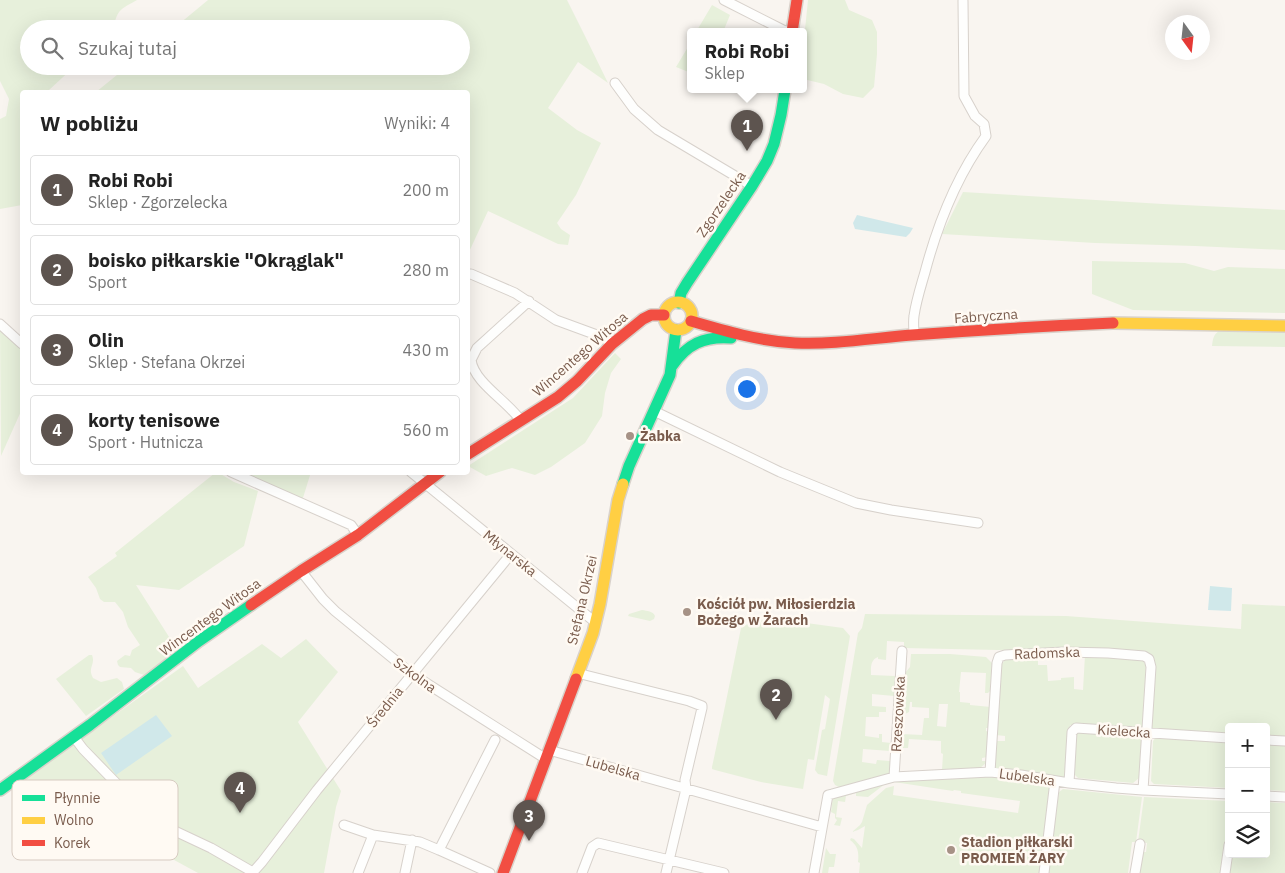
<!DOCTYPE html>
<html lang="pl">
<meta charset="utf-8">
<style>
body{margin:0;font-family:"IBM Plex Sans",sans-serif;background:#f2f2f2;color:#222}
.controls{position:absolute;right:15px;bottom:15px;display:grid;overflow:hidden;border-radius:5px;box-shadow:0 5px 20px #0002}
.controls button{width:45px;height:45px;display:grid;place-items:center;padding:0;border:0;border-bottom:1px solid #e0e0e0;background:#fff;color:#222;font:25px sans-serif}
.compass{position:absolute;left:1165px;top:15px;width:45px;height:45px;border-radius:50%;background:#fff;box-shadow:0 5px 20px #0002;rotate:165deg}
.you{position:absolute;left:746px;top:388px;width:18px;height:18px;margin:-12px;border:4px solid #fff;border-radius:50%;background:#1a73e8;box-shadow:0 0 0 8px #1a73e833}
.badge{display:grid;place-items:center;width:32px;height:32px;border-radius:50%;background:#5d544f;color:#fff;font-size:16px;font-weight:700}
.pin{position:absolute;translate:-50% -41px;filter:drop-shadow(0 1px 2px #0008)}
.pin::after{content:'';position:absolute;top:26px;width:18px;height:15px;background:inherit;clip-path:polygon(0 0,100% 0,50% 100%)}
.popup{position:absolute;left:687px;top:28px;width:120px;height:65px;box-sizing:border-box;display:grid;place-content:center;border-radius:5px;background:#fff;filter:drop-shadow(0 1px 4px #0005);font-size:16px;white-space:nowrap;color:#767676}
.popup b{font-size:19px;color:#222}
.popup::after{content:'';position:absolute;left:50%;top:100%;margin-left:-10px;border:10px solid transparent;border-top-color:#fff}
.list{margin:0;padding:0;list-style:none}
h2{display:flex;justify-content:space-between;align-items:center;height:65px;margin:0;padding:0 20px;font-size:21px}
h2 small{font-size:16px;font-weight:400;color:#767676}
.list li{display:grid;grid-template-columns:32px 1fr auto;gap:15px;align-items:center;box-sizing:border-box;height:70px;margin:0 10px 10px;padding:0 10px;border:1px solid #e0e0e0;border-radius:5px}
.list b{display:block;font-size:19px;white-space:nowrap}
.list p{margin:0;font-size:16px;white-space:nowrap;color:#767676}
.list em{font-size:16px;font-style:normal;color:#767676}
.icon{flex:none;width:28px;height:28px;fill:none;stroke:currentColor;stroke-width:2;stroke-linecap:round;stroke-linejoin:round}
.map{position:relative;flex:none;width:1285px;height:873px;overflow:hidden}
.search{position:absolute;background:#fff;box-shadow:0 5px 20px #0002;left:20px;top:20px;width:450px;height:55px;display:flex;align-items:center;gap:12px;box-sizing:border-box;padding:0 18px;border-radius:28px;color:#767676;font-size:19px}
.panel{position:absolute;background:#fff;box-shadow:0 5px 20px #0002;left:20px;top:90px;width:450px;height:385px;border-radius:5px}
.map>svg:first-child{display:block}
</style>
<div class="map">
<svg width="1285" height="873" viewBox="0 0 1285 873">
<rect width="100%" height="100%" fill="#f9f5f0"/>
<path fill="#e7f0db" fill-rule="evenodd" d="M0 0H137C120 10 118 8 113 29H29V66H75L49 90 48 92H22V205L0 209V119L6 116 9 99 0 81Z
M208 0H567L585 36 608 83 578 62 548 108 577 130 601 143 576 195 557 223 561 229 570 235 568 245 558 244 488 211 468 254V92H96L128 66H461V29H173Z
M808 0H845L849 10 872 20 877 32V54L874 87 863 98 843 94 824 84 803 79V49Z
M712 5 730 15 723 32H696Z
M691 42V73L676 67Z
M963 192 1163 204 1285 210V250L1195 246 1095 243 942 234Z
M1092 261 1185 263 1214 271 1228 267 1285 269V313L1133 310 1092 294Z
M0 329 22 349V390L20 394 22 399V409L1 456Z
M1285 330V347L1212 346C1213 339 1213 335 1219 331Z
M615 353 621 359 611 373 605 393 602 416 585 443 551 467 535 475 512 468 486 476 468 466 573 398Z
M311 472 302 501 237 473Z
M215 473H219L234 482 258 491 244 546 179 590 136 585 178 651 144 675 135 672 131 668 120 667 118 665 117 661 125 655 130 656 132 650 140 645 128 627 123 612 115 602H104L100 599 96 588 88 577 117 556 115 553Z
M1242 604 1285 606V738L1266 736V727H1229V734L1149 729 1150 659 1067 648 998 650 904 648V642L887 641 886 660 878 659V657C870 660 871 668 871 675L895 676 894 696 872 694V706L886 707V712H879V717H866L865 736 879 738V734H882V742L891 743 890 751 863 749 862 762 876 764 877 760 890 761V763L893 766 890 774 841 788 835 785 833 781 858 633 862 628 865 614 1066 616 1241 629Z
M642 610C647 611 653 611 655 616L654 619 650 621 628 616 629 614Z
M770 618 843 628 850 636 827 776 818 774 815 770 822 730 825 729 830 699 825 695 814 760 808 759 803 789 761 782 715 770 712 769V767L724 711 741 628 742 626Z
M306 639 338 672 298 722 341 791 336 807 324 873H198L108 824 104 815 81 803 59 819 24 780 183 666 198 688 262 644 281 658Z
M911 654H950L986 657 992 663 990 691 988 693H985L986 673 961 672 959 692H960V702L970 703V705L991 707 989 728H986V731L989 732 987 757 982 758V761H986V763L980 768 942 770 943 754 941 753V741L909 739 908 748H901L902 734 922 735 924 718H929V708L912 707V702H910L909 712 903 715 905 673 910 667ZM939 704H948L946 727 937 726Z
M89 655H92C96 665 87 667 93 678L101 682 117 678 122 682 124 689 86 716 56 679Z
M1085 655 1140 657 1146 665 1142 729 1070 725 1067 780 995 768 997 741H1005V736L996 735 1002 664 1006 658 1038 657V665H1047L1048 681 1061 680V678L1074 677V689L1083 690Z
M1078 731 1142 736 1143 750H1140V761H1143L1141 778H1139L1133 783 1078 778 1074 774V735Z
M1157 736 1229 741V788L1154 784 1151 781 1153 741Z
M1266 743 1285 744V791L1266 790Z
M1002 775 1050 785 1040 873H859L860 863 858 862C859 852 858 846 850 840L851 838 854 839 862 848 865 826 858 830 852 832 860 825 862 822 867 805 886 788 894 786 893 795 1018 813 1020 801 961 793V791L954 790 953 791 894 782 885 784 868 797 856 796V793L846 796 845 802 838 801 836 817 842 818 840 826 834 825 837 820 835 818V814L831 812 833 797 895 779Z
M1063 789 1142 797 1136 842H1132L1128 873H1048L1059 792Z
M1144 797 1228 801 1229 815 1220 873H1138L1142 852H1146L1147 843 1138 842Z
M1266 802 1285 803V873H1229L1231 854H1266Z
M826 848 830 854H836L834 867H829L828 873H822Z"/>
<path fill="#d0e8ea" d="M857 215 913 228 910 233 906 237 855 229 853 223Z
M1210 586 1232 588 1231 611 1208 610Z
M156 715 172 736 116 775 101 753Z"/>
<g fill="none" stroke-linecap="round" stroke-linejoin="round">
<g stroke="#d7d1cb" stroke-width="11">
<path id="street" d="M724 0 783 30 790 32
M615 83 634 109 658 130 752 186
M468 274H471L515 293 556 320 605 338 612 344
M0 324 22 344
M914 335C914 329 913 322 914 316 916 301 921 286 925 272 938 223 956 177 986 136L984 124 975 116 964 96 963 1
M654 411 780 472 856 503 891 510 978 523
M521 421C509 402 474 383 471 360L477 348 529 301
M231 472 351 525 358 535
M411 472 595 622
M301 571 323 599 335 611 412 674 546 759
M577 673 689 701 702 706V708L685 780 686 789 666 873
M74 737 83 749 117 784 160 824 211 848 251 871H254L262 862 317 790 511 554
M1266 740 1285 741
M549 750 822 827
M990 772 997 663 999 657 1005 655 1064 652 1108 653 1144 656 1149 659 1151 667 1143 790
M894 777 902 651
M1069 783 1072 732 1076 728 1229 738
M1266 796 1285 797
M344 825 373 835 420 842 439 850 490 873
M439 850 495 740
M358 873 373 835
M405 873 412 840
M582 873 592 847 598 843 724 873
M814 873 828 795 832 794 894 777 990 772 1021 775 1069 783 1116 788 1143 790 1229 794
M1044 873 1055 781
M1135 873 1140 844
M1225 873 1229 845"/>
</g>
<g stroke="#d9d2cb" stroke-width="14">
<path id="fast" d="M679 303 681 293 687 283 752 186 767 161 774 144 781 115 785 90
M672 366C687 344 704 336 731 338
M623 484 629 466 670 375 676 330
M0 790 90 725 199 641 251 605"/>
</g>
<g stroke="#d9d2cb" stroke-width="14">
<path id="slow" d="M664 316a14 14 0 1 1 28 0a14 14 0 1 1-28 0Z
M1113 323 1285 326
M576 679 593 633 600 604 618 500 623 484"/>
</g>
<g stroke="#d9d2cb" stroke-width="14">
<path id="jam" d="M792 32 797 0
M691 321C725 331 759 341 795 343 833 345 874 338 912 335 979 330 1046 326 1113 323
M468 454 558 397 577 381 612 344 643 319 651 315H664
M251 605 301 571 358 535 440 472
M503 873 576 679"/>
</g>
<use href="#street" stroke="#fefefd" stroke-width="9"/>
<use href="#fast" stroke="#16e098" stroke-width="11"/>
<use href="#slow" stroke="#ffcf43" stroke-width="11"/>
<use href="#jam" stroke="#f24e42" stroke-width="11"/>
</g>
<g fill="#a69286" stroke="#fffaf3" stroke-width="2">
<circle cx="630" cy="436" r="5"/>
<circle cx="687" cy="612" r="5"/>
<circle cx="951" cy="850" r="5"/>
</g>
<g text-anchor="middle" stroke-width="5" stroke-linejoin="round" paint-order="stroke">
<g font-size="14" fill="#7a5c4d" stroke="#fffaf3">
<text transform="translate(721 204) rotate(-56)" y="5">Zgorzelecka</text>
<text transform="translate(986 316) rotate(-4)" y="5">Fabryczna</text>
<text transform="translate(580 354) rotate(-41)" y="5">Wincentego Witosa</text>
<text transform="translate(510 553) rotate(39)" y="5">Młynarska</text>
<text transform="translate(582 600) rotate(-77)" y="5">Stefana Okrzei</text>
<text transform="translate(210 617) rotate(-36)" y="5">Wincentego Witosa</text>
<text transform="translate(1047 653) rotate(-2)" y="5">Radomska</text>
<text transform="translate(415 675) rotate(36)" y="5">Szkolna</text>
<text transform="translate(385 707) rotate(-51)" y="5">Średnia</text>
<text transform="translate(898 714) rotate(-87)" y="5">Rzeszowska</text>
<text transform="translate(1124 731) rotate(4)" y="5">Kielecka</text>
<text transform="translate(613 768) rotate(16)" y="5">Lubelska</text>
<text transform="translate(1027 777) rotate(8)" y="5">Lubelska</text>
</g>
<g font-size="14" font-weight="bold" fill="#7a5c4d" stroke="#fffaf3" text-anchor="start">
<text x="640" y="441">Żabka</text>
<text x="697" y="609">Kościół pw. Miłosierdzia<tspan x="697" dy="16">Bożego w Żarach</tspan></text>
<text x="961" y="847">Stadion piłkarski<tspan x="961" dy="16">PROMIEŃ ŻARY</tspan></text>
</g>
</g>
<rect x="12" y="780" width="166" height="80" rx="8" fill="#fffaf3" stroke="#d7cbc1" stroke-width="1"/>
<rect x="22" y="795" width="23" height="6" fill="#16e098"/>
<rect x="22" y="817" width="23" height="7" fill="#ffcf43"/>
<rect x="22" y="840" width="23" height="6" fill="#f24e42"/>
<g font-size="14" fill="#7a5c4d">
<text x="54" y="803">Płynnie</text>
<text x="54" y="825">Wolno</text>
<text x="54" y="848">Korek</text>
</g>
</svg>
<div class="controls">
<button>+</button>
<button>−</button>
<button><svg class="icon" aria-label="layers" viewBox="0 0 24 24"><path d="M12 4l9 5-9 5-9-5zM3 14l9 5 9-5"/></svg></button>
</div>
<svg class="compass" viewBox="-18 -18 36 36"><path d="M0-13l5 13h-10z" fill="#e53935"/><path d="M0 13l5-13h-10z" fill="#767676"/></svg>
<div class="you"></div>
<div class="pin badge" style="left:747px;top:151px">1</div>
<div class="popup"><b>Robi Robi</b>Sklep</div>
<div class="pin badge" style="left:776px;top:720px">2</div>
<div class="pin badge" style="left:529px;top:841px">3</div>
<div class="pin badge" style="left:240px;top:813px">4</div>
<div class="search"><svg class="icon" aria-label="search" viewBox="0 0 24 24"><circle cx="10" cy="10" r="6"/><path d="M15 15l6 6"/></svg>Szukaj tutaj</div>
<section class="panel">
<h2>W pobliżu<small>Wyniki: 4</small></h2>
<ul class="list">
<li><span class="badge">1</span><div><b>Robi Robi</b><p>Sklep · Zgorzelecka</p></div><em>200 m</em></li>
<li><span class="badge">2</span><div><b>boisko piłkarskie &quot;Okrąglak&quot;</b><p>Sport</p></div><em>280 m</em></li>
<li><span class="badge">3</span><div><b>Olin</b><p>Sklep · Stefana Okrzei</p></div><em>430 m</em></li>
<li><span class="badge">4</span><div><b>korty tenisowe</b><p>Sport · Hutnicza</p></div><em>560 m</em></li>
</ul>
</section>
</div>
